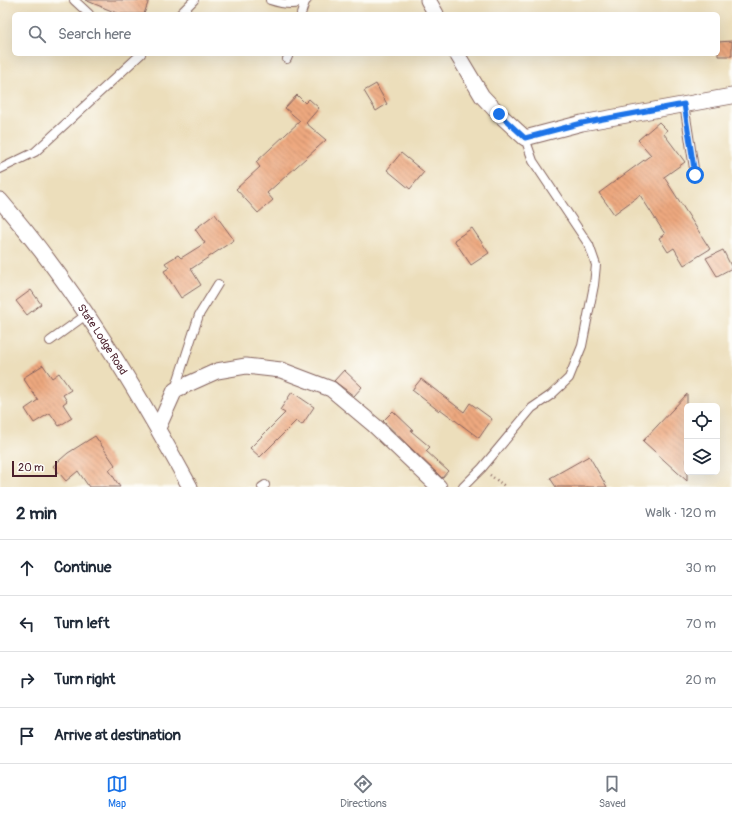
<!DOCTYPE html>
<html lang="en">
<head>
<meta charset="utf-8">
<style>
  :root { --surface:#fff; --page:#f2f2f3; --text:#1f2937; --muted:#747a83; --line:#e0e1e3; --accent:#1a73e8 }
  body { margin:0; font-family:Pangolin,sans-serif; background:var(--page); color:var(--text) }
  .controls { position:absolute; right:12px; bottom:12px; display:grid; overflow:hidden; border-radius:6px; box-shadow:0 4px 16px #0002 }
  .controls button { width:36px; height:36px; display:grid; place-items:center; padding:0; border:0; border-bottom:1px solid var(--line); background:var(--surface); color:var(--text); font:20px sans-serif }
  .scale { position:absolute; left:12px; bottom:10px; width:45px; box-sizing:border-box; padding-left:4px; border:2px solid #4a1f2b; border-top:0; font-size:11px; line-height:14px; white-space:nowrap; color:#4a1f2b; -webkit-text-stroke:3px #fdfcf7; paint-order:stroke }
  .stop { position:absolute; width:12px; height:12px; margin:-9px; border:3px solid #1a73e8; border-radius:50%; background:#fff }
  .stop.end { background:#1a73e8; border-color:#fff; box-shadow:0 1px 4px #0008 }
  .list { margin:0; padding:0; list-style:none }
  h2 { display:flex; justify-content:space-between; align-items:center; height:52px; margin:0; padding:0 16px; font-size:17px }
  h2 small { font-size:13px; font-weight:400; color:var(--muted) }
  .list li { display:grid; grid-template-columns:26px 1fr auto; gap:12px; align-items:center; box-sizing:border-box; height:56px; padding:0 16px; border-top:1px solid var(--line) }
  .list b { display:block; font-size:15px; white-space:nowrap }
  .list em { font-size:13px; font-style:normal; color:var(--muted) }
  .icon { flex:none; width:22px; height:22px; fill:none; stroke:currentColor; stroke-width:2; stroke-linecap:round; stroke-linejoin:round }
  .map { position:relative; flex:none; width:732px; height:487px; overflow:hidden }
  .search { position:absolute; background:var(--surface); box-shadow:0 4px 16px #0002; left:12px; right:12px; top:12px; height:44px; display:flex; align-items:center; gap:10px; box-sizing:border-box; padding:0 14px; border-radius:6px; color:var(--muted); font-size:15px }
  .sheet { height:276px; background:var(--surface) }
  nav { display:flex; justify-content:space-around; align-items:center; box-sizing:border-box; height:56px; border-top:1px solid var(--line); background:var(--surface); font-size:11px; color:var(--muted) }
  nav a { display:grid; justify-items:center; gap:2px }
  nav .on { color:var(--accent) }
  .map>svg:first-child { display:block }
  .building { fill:url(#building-back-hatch) }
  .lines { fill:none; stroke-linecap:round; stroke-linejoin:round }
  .service-casing { stroke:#83625d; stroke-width:10 }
  .minor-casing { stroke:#83625d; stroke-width:17 }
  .path { stroke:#83625d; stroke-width:2.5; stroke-dasharray:1 3; stroke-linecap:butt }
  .service { stroke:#fff; stroke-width:8 }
  .minor { stroke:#fff; stroke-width:15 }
  .route { stroke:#1a73e8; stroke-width:5 }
  .labels { text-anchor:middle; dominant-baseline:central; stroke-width:3.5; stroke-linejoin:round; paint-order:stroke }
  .street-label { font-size:11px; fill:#4a1f2b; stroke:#fdfcf7 }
</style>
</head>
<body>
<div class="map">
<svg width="732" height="487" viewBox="0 0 732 487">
  <defs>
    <pattern id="building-back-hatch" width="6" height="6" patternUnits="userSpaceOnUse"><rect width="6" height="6" fill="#eda87f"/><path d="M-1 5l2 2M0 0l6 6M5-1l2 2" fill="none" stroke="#c28868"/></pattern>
  </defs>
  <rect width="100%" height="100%" fill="#fdfcf7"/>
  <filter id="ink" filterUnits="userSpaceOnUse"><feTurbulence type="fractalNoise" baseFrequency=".025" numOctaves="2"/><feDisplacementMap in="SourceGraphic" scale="8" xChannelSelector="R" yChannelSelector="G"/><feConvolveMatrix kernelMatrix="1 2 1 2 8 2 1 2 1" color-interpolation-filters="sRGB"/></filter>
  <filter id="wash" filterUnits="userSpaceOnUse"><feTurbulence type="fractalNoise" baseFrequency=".012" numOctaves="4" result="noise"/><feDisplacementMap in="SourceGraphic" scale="16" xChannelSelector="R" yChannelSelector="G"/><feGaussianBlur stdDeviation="0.9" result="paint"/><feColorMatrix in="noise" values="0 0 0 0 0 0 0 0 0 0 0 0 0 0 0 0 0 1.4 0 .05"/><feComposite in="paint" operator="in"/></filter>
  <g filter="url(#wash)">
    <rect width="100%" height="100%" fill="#ecdebb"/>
    <g id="blocks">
      <g class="building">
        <polygon points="85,0 149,0 144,14 119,14"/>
        <polygon points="732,41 732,56 718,56 718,42"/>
        <polygon points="376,84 387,104 376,111 364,91"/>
        <polygon points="297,95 305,103 309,99 319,108 306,123 326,140 267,193 273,200 258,213 236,189 260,167 256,162 300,121 285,108"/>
        <polygon points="659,122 667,130 664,134 685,162 664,177 710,249 684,265 674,248 668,252 659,238 665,234 640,195 614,214 599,193 651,155 638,140"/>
        <polygon points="401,153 424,172 410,189 387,170"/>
        <polygon points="215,214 234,240 191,269 201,285 181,298 164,271 169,268 165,263 178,255 181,258 205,243 195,229"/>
        <polygon points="472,228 489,253 471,265 454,240"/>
        <polygon points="723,250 732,268 717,276 706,258"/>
        <polygon points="31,290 41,304 27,315 16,301"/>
        <polygon points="43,365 52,378 59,373 71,390 63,395 67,401 63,404 72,418 59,426 50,413 34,423 25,409 38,400 23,378"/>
        <polygon points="344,370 362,387 354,396 334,381"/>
        <polygon points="421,379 464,412 470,403 492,419 479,438 440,409 439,411 412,390"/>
        <polygon points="292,392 314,407 302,425 296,421 260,457 250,448 285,413 280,410"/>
        <polygon points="687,394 687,481 643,441"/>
        <polygon points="393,411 413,430 411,431 430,447 426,451 448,471 442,478 383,421"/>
        <polygon points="95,436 115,465 109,470 120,487 89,487 78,471 66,481 53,466 68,453"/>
        <polygon points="589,456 607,487 556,487 550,478"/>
      </g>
    </g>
  </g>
  <g filter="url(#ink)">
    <use href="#blocks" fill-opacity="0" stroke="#83625d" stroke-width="1"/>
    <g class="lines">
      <defs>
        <g id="service">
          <polyline points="74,0 89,14"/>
          <path d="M270,0C282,4 296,7 307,0"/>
          <polyline points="180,14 194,0"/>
          <polyline points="301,14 305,2"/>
          <polyline points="287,59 289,54"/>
          <polyline points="684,104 695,175"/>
          <polyline points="0,169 35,152 141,54"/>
          <polyline points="50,341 86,315"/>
          <polyline points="175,389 199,315 218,284"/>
          <polyline points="262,487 265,485"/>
          <polyline points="463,487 482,468 532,408 551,395 569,378 582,346 594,285 596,265 589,245 533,161 525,138"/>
        </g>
        <g id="minor">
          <polyline points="428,0 436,14"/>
          <polyline points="457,54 482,96 499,114 525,138 582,123 732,96"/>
          <path id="s1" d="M0,200C75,287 135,386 190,487"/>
          <polyline points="158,428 175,390 217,371 246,366 281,370 331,389 374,425 439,487"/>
        </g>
      </defs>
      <use href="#service" class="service-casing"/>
      <use href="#minor" class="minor-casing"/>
      <polyline class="path" points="490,475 506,487"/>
      <use href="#service" class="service"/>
      <use href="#minor" class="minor"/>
    </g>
  </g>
  <g class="lines" filter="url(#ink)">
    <polyline class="route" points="499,114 525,138 582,123 684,104 695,175"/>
  </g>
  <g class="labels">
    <g class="street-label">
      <text stroke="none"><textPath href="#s1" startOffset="173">State Lodge Road</textPath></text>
    </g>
  </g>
</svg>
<div class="controls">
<button><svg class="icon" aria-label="locate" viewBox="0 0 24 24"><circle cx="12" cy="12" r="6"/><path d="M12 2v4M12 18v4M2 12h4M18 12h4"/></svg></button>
<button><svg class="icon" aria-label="layers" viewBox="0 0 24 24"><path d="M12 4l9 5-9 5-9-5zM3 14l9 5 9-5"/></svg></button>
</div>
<div class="scale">20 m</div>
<div class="stop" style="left:695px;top:175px"></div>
<div class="stop end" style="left:499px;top:114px"></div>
<div class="search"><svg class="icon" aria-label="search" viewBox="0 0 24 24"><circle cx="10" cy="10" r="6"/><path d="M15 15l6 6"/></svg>Search here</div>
</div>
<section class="sheet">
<h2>2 min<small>Walk · 120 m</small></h2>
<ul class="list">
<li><svg class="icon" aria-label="ahead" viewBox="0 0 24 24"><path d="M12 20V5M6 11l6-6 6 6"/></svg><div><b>Continue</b></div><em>30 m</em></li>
<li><svg class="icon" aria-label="left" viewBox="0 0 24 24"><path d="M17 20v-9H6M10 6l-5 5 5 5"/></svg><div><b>Turn left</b></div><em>70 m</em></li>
<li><svg class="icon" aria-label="right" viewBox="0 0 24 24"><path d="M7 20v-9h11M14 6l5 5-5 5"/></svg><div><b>Turn right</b></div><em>20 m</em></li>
<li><svg class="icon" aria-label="arrive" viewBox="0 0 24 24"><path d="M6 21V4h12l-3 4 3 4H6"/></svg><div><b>Arrive at destination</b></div></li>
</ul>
</section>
<nav>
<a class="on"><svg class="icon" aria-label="map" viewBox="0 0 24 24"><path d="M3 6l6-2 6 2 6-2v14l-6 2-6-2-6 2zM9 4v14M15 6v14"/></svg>Map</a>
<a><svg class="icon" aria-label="directions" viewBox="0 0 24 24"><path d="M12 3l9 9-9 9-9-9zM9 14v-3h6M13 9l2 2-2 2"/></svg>Directions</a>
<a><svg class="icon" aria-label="saved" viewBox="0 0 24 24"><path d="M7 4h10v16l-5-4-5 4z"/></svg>Saved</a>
</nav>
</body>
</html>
